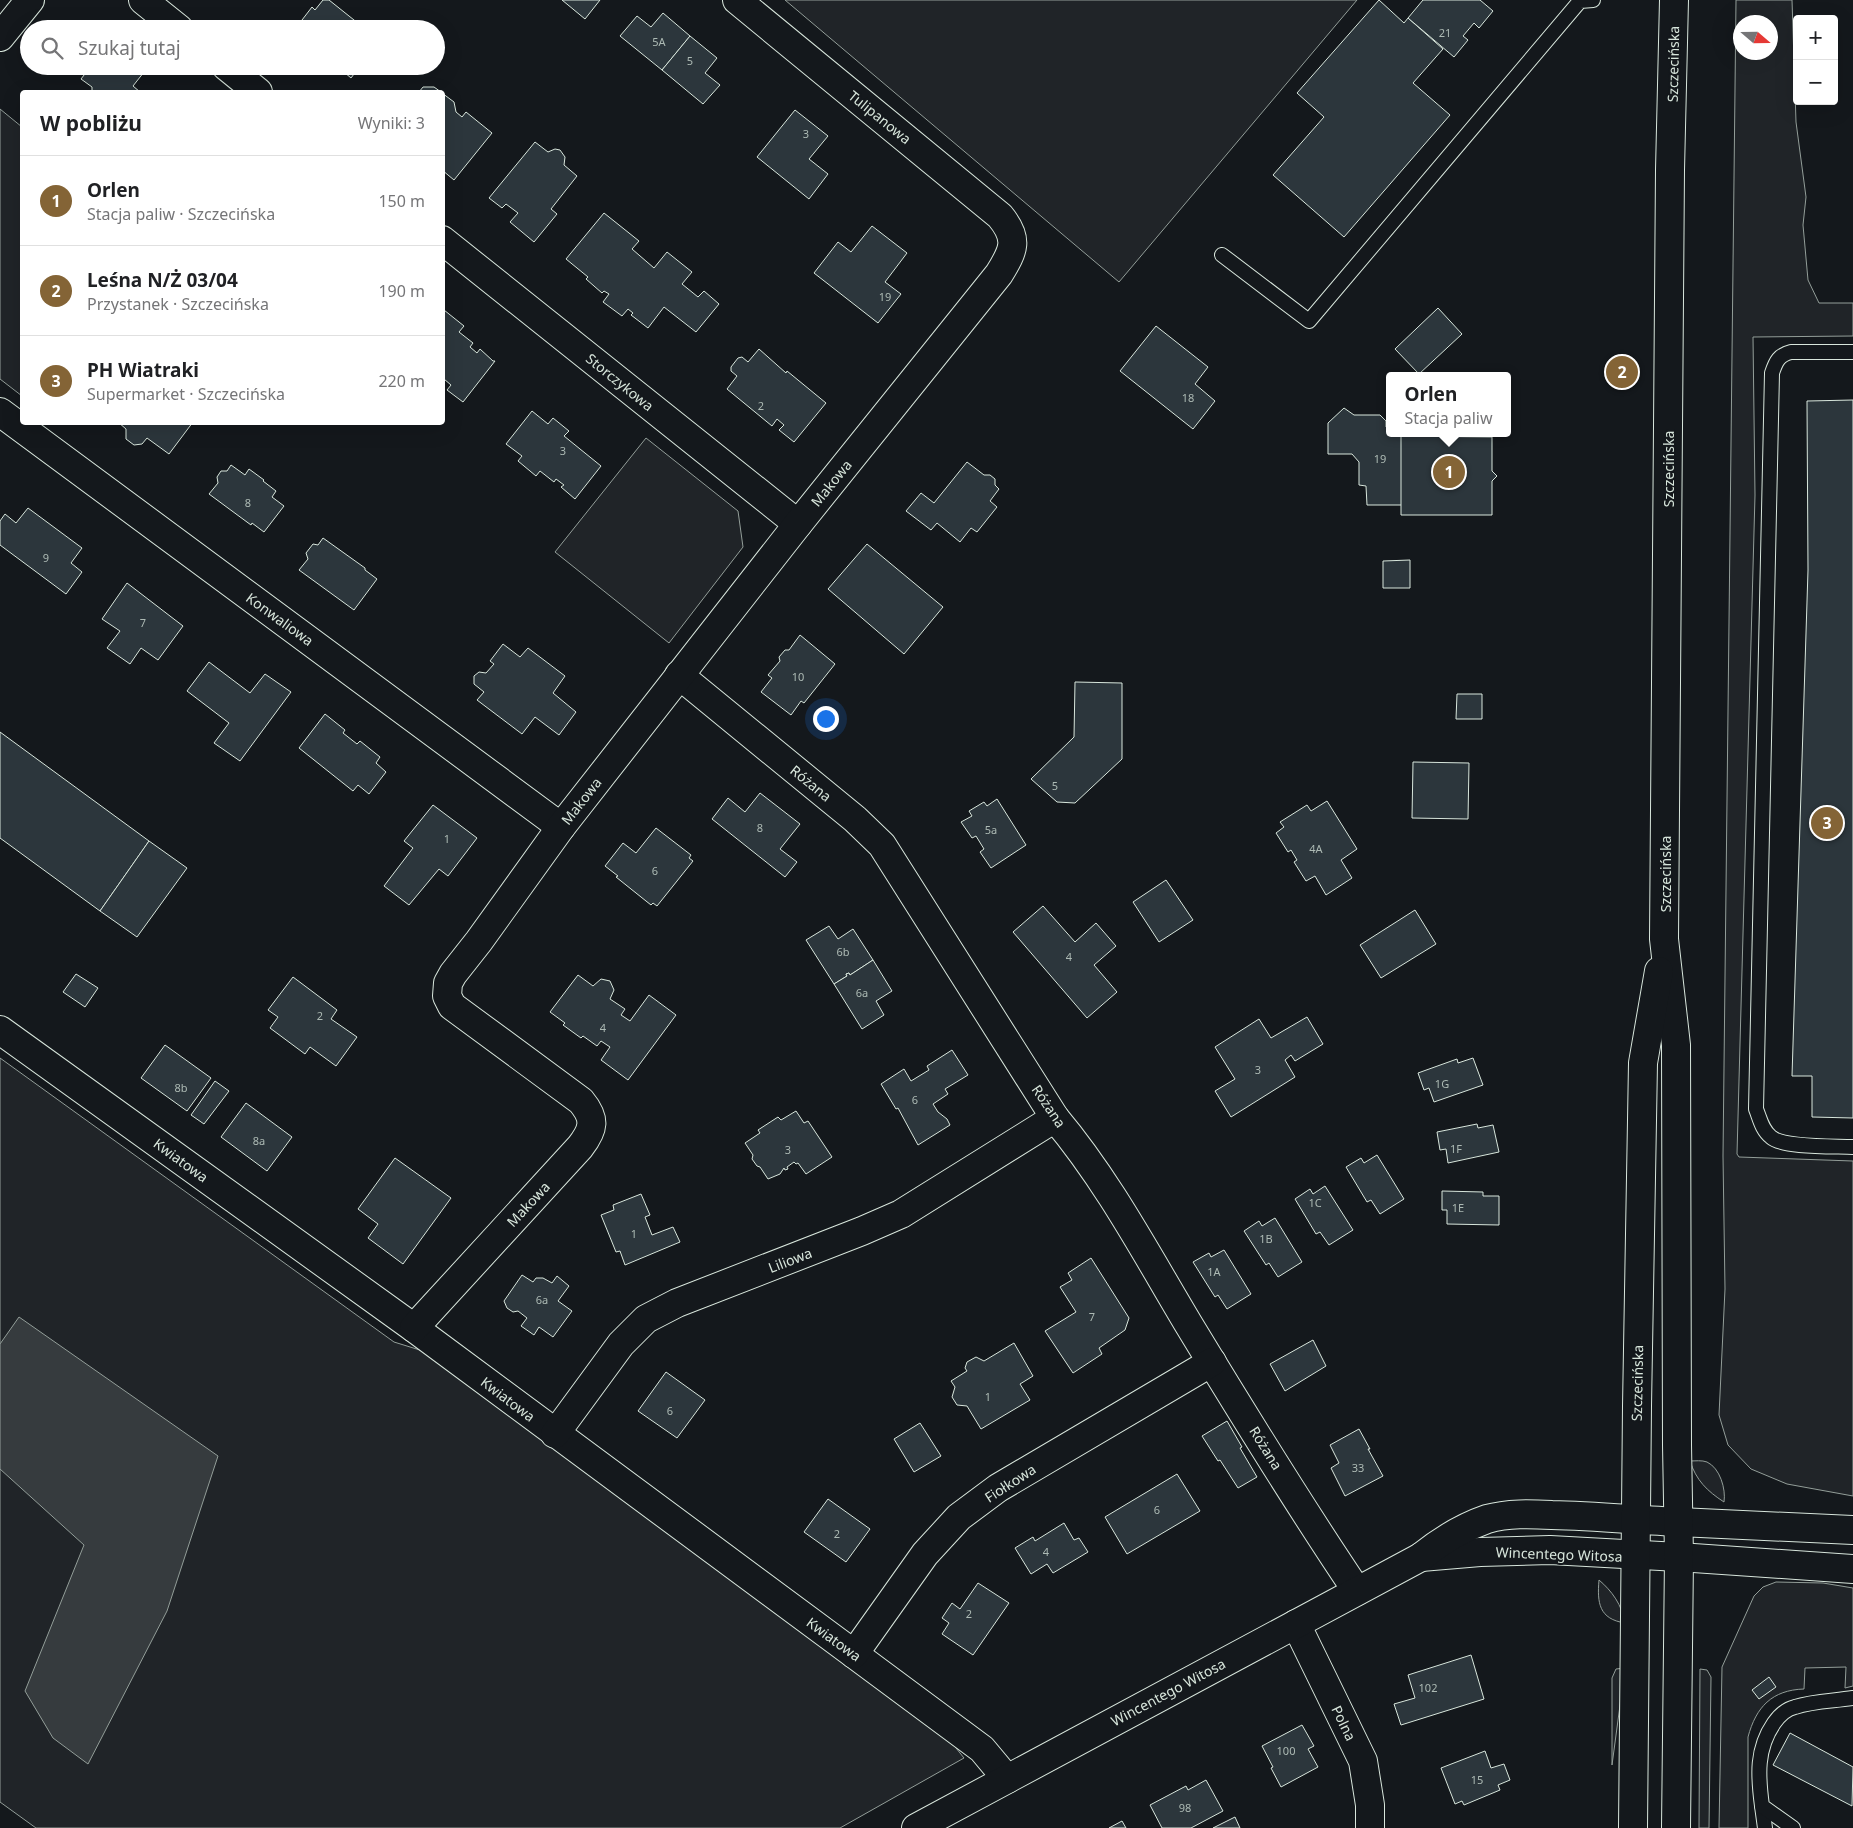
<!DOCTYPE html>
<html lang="pl">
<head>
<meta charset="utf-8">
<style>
  :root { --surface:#fff; --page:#f6f6f6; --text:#202124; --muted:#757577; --line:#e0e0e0; --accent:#846436 }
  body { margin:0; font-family:"Noto Sans",sans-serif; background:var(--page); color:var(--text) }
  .controls { position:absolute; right:15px; top:15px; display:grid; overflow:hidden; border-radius:5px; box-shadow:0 5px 20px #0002 }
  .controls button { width:45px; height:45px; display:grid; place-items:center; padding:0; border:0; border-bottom:1px solid var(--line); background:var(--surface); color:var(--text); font:25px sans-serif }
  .compass { position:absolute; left:1733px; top:15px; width:45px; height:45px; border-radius:50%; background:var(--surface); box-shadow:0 5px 20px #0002; rotate:110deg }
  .you { position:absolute; left:825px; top:718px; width:18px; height:18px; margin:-12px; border:4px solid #fff; border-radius:50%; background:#1a73e8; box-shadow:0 0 0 8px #1a73e833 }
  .badge { display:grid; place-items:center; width:32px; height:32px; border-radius:50%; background:var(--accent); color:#fff; font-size:16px; font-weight:700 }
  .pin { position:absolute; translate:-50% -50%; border:2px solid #fff; box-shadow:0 1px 5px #0006 }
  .popup { position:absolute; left:1386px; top:372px; width:125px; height:65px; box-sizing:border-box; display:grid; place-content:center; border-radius:5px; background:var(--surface); filter:drop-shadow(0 1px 4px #0005); font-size:16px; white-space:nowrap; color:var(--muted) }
  .popup b { font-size:19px; color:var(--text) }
  .popup::after { content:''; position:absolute; left:50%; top:100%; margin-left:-10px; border:10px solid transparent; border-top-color:var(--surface) }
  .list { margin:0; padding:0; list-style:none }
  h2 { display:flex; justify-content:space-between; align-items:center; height:65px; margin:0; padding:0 20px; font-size:21px }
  h2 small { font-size:16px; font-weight:400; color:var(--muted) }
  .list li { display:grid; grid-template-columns:32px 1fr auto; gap:15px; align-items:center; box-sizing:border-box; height:90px; padding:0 20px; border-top:1px solid var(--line) }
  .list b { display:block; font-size:19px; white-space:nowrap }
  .list p { margin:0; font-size:16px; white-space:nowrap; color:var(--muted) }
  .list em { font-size:16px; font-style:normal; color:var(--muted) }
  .icon { flex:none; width:28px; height:28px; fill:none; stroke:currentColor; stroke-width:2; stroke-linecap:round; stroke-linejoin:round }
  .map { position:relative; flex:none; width:1853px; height:1828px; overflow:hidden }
  .search { position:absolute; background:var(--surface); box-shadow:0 5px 20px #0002; left:20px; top:20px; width:425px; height:55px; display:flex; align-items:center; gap:12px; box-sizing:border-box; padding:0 18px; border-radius:28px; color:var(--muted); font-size:19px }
  .panel { position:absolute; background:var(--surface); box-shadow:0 5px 20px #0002; left:20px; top:90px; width:425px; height:335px; border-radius:5px }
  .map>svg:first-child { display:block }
  .green { fill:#202428; stroke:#939e99; fill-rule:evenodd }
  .water { fill:#363b3e; stroke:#939e99 }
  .building { fill:#2c363c; stroke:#d8e6dc }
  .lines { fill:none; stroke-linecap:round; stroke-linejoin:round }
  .service-casing { stroke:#d8e6dc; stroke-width:16 }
  .minor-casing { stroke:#d8e6dc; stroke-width:30 }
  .tertiary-casing { stroke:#d8e6dc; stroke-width:30 }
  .secondary-casing { stroke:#d8e6dc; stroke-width:30 }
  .service { stroke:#14181c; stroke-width:14 }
  .minor { stroke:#14181c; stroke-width:28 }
  .tertiary { stroke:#14181c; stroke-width:28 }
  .secondary { stroke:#14181c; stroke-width:28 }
  .labels { text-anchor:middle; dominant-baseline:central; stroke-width:4; stroke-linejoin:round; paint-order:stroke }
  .number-label { font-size:11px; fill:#adbab4 }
  .street-label { font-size:14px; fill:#d8e6dc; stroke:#14181c }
</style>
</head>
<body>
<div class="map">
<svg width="1853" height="1828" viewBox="0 0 1853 1828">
  <rect width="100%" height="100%" fill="#14181c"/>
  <g class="green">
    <polygon points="785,0 1357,0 1119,282"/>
    <path d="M1736,0H1792L1796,122L1806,197L1803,225L1808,280L1819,303H1853V336L1753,337L1755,495L1737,1154L1739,1157L1853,1161V1496L1787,1484L1751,1469L1728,1445L1719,1415L1725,1289L1723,1156ZM1740,22H1770V52H1740Z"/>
    <polygon points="0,109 22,127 22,396 0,379"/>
    <polygon points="646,438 738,511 743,547 669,643 555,552"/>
    <polygon points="0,1058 394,1342 423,1351 948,1738 964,1758 840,1828 36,1828 0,1802"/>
    <path d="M1690,1461C1695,1461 1702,1460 1707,1462C1720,1468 1726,1489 1724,1502C1707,1491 1696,1480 1690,1461Z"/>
    <path d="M1599,1580C1612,1591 1622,1605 1625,1623C1599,1619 1597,1603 1599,1580Z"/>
    <path d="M1776,1582L1823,1583L1853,1588V1686L1845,1688L1846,1667L1805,1668L1804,1689C1772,1690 1756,1707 1748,1737V1828H1719L1722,1667L1754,1596L1763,1587Z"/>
    <polygon points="1625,1668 1612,1765 1612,1678 1616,1669"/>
    <polygon points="1700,1669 1707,1670 1711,1677 1709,1828 1699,1828"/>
  </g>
  <polygon class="water" points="19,1317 218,1456 167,1611 88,1764 53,1738 25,1691 84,1545 0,1469 0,1344"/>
  <g class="building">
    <polygon points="323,0 329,0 359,24 355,29 300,29 305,22 302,20 312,7 315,10"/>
    <polygon points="562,0 600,0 585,19"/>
    <polygon points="1379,0 1404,23 1408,18 1443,49 1413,83 1450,115 1344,237 1273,175 1324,117 1297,93"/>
    <polygon points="1423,0 1480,0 1493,11 1479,28 1474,23 1463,36 1468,40 1454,57 1408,18"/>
    <polygon points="663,13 690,36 662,70 620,36 637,16 651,27"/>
    <polygon points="690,36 717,58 705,73 720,85 703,104 662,70"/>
    <polygon points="91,66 137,66 144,72 133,86 140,92 92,92 92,87 81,79"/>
    <polygon points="337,66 360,66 351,78"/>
    <polygon points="423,87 434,87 441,92 419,92"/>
    <polygon points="442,93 454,102 456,112 462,117 466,112 492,133 454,180 442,170"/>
    <polygon points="795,110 828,136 809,159 828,174 809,199 757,157"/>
    <polygon points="535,142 548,152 555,149 560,150 565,157 564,165 577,176 551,209 557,214 534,242 510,222 518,213 506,204 502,208 489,198"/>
    <polygon points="604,213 639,241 632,249 654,268 667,252 692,272 682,284 698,297 704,291 719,304 696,332 664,307 648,328 631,315 633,313 628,309 622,316 603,302 609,294 604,291 602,293 586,279 588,277 566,259"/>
    <polygon points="872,226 907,253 885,282 901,294 878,323 814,273 838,242 851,252"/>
    <polygon points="1438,308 1462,334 1419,374 1395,349"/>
    <polygon points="444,310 464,326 459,332 473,343 470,347 477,353 480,349 493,361 495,361 463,402 447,390 451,385 444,379 442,382 442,313"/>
    <polygon points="1156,326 1208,367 1195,384 1215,401 1193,429 1120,371"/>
    <polygon points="759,349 786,373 787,371 826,403 794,442 779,430 784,425 777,419 772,426 727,389 737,376 731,371 731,367 738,358 742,357 748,362"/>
    <polygon points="1853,400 1853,1118 1812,1117 1812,1076 1792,1076 1808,570 1807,401"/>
    <polygon points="1344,408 1354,415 1380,415 1386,421 1386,427 1390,427 1390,433 1398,433 1405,441 1405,461 1409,465 1409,482 1405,486 1405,505 1367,505 1366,486 1359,485 1359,462 1352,454 1328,454 1328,423"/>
    <polygon points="532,411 548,424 553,418 569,431 564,436 601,466 575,499 561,487 564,485 556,479 554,482 540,471 536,476 518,461 522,456 506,444"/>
    <polygon points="118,422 193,422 169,454 147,438 142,444 134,445 126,439 126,429"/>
    <polygon points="1401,436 1492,437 1492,471 1497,476 1492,481 1492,515 1401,515"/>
    <polygon points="967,462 984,475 990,475 995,479 995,485 999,489 990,501 997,507 977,532 971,528 960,542 937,523 931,530 906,511 921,493 934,503"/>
    <polygon points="231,465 245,475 249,469 264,480 263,481 276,491 272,497 284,506 264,532 252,523 251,525 209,494 218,483 217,477 221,471 227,471"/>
    <polygon points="28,508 82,548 71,563 82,572 66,594 0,545 0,521 5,514 16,523"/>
    <polygon points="323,538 365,568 365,570 377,579 354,610 299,570 308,559 306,553 313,544 318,545"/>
    <polygon points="867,544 943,607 904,654 828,589"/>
    <polygon points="1410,560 1410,588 1383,588 1383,561"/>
    <polygon points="127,583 183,626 158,660 141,648 130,664 107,648 120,631 102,619"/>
    <polygon points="800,635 835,664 804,703 801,701 791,715 761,692 772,678 768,675 780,661 779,657 785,650 789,650"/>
    <polygon points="503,644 520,657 528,648 565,676 553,693 576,712 559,735 535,717 522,734 477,700 484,692 474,684 474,676 479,672 486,673 494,664 490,661"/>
    <polygon points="209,662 250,693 265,674 291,692 240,761 214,743 229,723 187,691"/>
    <polygon points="1075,682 1122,683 1122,759 1075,803 1057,802 1031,779 1074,737"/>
    <polygon points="1457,694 1482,694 1482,719 1456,719"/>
    <polygon points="325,714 345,730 343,733 357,744 360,741 380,757 376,763 386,772 369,794 358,785 353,791 299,748"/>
    <polygon points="0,732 149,841 100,911 0,838"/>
    <polygon points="1413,762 1469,763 1468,819 1412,818"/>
    <polygon points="760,793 800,824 780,849 797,862 785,877 712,819 728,798 745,812"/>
    <polygon points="997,799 1026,845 991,868 980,852 984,849 976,836 972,838 961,822 972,816 969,811 984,802 987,806"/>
    <polygon points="1327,801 1357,849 1341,860 1352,878 1326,895 1315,876 1306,881 1294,862 1297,860 1291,850 1288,852 1276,833 1284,827 1280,822 1307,805 1311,811"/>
    <polygon points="433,805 477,838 448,876 439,869 409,905 384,886 413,848 404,841"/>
    <polygon points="656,828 691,855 689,858 693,861 657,906 653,903 651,905 616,877 618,876 605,866 623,843 636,853"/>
    <polygon points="149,841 187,868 137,937 100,911"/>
    <polygon points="1166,880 1193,920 1159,942 1133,902"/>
    <polygon points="1043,906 1075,942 1096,923 1116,946 1094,965 1117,992 1087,1018 1013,932"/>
    <polygon points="1415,910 1436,944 1381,978 1360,945"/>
    <polygon points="829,926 838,939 853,929 873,960 850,975 849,973 846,974 847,976 834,984 806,940"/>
    <polygon points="873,960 892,991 876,1001 884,1015 862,1029 834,984 847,976 846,974 849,973 850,975"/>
    <polygon points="76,974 98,988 85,1007 63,992"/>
    <polygon points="578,975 593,986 601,979 610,981 614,990 610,999 625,1009 621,1015 630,1021 649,995 676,1015 628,1080 601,1060 610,1047 601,1041 597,1046 583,1036 581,1038 563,1025 565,1023 550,1012"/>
    <polygon points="293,977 337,1010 331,1019 357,1037 336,1066 310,1047 305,1054 270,1028 278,1017 268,1010"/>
    <polygon points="1307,1017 1323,1044 1295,1061 1291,1055 1285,1060 1295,1077 1231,1117 1215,1091 1235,1079 1215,1047 1259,1019 1271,1038"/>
    <polygon points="165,1045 211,1078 187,1111 141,1078"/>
    <polygon points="952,1050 968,1075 945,1089 948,1094 933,1104 938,1112 947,1119 950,1125 918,1145 898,1108 896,1109 881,1084 904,1069 911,1081 929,1070 927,1066"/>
    <polygon points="1473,1058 1483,1085 1434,1102 1429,1088 1424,1090 1418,1073 1457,1059 1458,1063"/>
    <polygon points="215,1081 229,1091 204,1124 191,1115"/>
    <polygon points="246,1103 292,1137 267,1171 221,1137"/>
    <polygon points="796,1111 804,1123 808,1121 832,1157 806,1174 798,1163 796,1164 794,1162 787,1167 788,1169 785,1170 784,1168 780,1174 768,1179 760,1167 757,1166 752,1159 753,1155 745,1143 760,1133 758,1130 778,1117 781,1120"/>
    <polygon points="1477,1124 1478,1128 1493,1125 1499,1152 1448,1163 1446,1149 1440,1150 1437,1132"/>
    <polygon points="1377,1155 1404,1199 1380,1214 1371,1200 1367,1202 1346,1167 1361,1158 1364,1163"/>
    <polygon points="395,1158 451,1198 403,1264 368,1238 378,1224 358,1209"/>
    <polygon points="1325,1186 1353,1230 1329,1245 1320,1232 1316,1234 1295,1199 1310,1189 1313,1194"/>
    <polygon points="1442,1191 1483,1192 1483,1196 1499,1196 1499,1225 1447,1224 1447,1210 1442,1210"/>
    <polygon points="641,1194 650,1215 645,1217 652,1235 673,1227 680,1242 625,1265 620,1251 616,1252 601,1215 614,1210 613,1205"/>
    <polygon points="1275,1218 1302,1262 1278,1277 1269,1263 1266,1265 1244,1231 1259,1221 1262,1226"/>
    <polygon points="1224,1250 1251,1294 1227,1309 1218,1295 1215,1297 1193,1262 1209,1253 1211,1257"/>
    <polygon points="1091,1258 1129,1318 1125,1330 1099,1348 1102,1354 1073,1373 1045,1331 1076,1312 1060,1287 1072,1280 1068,1273"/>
    <polygon points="522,1275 533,1282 536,1278 543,1278 552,1283 557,1276 569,1286 558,1301 572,1311 553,1337 539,1327 534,1335 521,1326 527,1318 518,1311 513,1312 507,1308 504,1301"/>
    <polygon points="1313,1340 1326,1366 1285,1391 1270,1364"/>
    <polygon points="1014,1343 1033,1376 1020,1384 1030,1400 981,1429 967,1406 957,1405 952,1397 955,1387 951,1381 967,1371 965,1368 967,1362 976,1357 984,1361"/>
    <polygon points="666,1372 705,1400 677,1438 638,1411"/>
    <polygon points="1227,1421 1242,1447 1240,1448 1257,1477 1238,1488 1220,1460 1218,1461 1202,1436"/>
    <polygon points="920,1423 941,1456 914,1472 894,1439"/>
    <polygon points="1359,1429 1370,1449 1368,1449 1383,1476 1345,1496 1331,1468 1339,1463 1330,1445"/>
    <polygon points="1177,1474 1200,1511 1127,1554 1105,1517"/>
    <polygon points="828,1499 870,1529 846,1562 804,1532"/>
    <polygon points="1064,1523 1074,1540 1079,1538 1088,1552 1053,1573 1047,1564 1031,1574 1015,1548 1033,1537 1035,1541"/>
    <polygon points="978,1583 1009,1603 973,1655 942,1634 949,1623 942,1618 952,1603 960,1609"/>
    <polygon points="1471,1655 1484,1699 1401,1725 1394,1704 1415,1698 1408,1675"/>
    <polygon points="1769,1677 1776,1687 1759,1699 1752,1690"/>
    <polygon points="1302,1725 1314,1746 1308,1749 1318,1767 1281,1787 1271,1768 1273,1767 1262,1746"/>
    <polygon points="1790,1733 1853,1767 1852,1806 1773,1765"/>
    <polygon points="1485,1751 1491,1768 1504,1764 1510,1780 1498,1785 1500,1790 1464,1805 1462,1801 1455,1804 1441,1768"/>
    <polygon points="1206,1780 1223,1811 1191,1828 1162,1828 1150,1805 1186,1786 1188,1790"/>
    <polygon points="1235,1817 1240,1828 1213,1828"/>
    <polygon points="1122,1821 1126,1828 1109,1828"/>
  </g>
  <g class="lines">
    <defs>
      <g id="service">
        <polyline points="1222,255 1309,321 1580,1 1593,0"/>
        <path d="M1853,352H1791C1779,355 1776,361 1772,373L1756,1109C1760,1119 1762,1130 1771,1137C1783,1148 1835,1146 1853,1147"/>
        <polyline points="1762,1806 1765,1828"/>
        <path d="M1793,1828L1762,1806C1758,1776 1756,1749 1774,1723C1779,1716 1786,1709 1795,1707C1813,1701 1834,1701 1853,1698"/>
      </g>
      <g id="minor">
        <polyline points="143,0 179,29"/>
        <polyline points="0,37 30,0"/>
        <polyline points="226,66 258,92"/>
        <polyline points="442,240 798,524"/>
        <polyline points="0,412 561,827"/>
        <path d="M679,675L855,819L882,845L1055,1118C1108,1181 1147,1255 1189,1325C1243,1414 1299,1505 1357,1591"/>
        <polyline points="0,1030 414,1328 854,1654 982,1749 1007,1779"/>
        <path d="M414,1328L580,1147C594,1129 596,1119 581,1101L452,1006L447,996L448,983L453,974L479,941L561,827L798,524L999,274C1014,250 1019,239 1000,216L737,0"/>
        <polyline points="555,1434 621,1344 646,1319 677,1303 862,1231 901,1214 1055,1118"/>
        <polyline points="1679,1522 1853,1530"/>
        <polyline points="1679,1557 1853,1569"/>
        <polyline points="1296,1624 1363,1761 1370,1805 1370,1828"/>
        <polyline points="854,1654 925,1554 959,1517 998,1488 1212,1362"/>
      </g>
      <g id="tertiary">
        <polyline points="1421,1557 1480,1552 1550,1550 1679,1557"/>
        <path d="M916,1828L1421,1557C1442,1540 1461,1528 1487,1519C1508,1513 1531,1514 1552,1515C1595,1516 1637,1520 1679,1522"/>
      </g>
      <g id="secondary">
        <polyline points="1674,0 1670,170 1664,939 1676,1045 1677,1445 1679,1557 1676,1828"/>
        <polyline points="1633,1828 1637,1406 1643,1063 1659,971"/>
      </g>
    </defs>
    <use href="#service" class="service-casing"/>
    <use href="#minor" class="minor-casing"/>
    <use href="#tertiary" class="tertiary-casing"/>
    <use href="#secondary" class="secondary-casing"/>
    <use href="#service" class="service"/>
    <use href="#minor" class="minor"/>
    <use href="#tertiary" class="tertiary"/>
    <use href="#secondary" class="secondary"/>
  </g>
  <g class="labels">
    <g class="number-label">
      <text x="1445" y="32">21</text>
      <text x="659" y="41">5A</text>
      <text x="690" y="60">5</text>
      <text x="806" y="133">3</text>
      <text x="885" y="296">19</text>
      <text x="1188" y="397">18</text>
      <text x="761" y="405">2</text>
      <text x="563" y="450">3</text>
      <text x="1380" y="458">19</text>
      <text x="248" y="502">8</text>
      <text x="46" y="557">9</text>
      <text x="143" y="622">7</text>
      <text x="798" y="676">10</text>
      <text x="1055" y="785">5</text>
      <text x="760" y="827">8</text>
      <text x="991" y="829">5a</text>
      <text x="447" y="838">1</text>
      <text x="1316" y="848">4A</text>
      <text x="655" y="870">6</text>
      <text x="843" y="951">6b</text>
      <text x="1069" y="956">4</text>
      <text x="862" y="992">6a</text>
      <text x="320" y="1015">2</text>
      <text x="603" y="1027">4</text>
      <text x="1258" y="1069">3</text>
      <text x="1442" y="1083">1G</text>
      <text x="181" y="1087">8b</text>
      <text x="915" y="1099">6</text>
      <text x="259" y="1140">8a</text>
      <text x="1456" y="1148">1F</text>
      <text x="788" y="1149">3</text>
      <text x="1315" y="1202">1C</text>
      <text x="1458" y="1207">1E</text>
      <text x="634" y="1233">1</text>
      <text x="1266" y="1238">1B</text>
      <text x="1214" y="1271">1A</text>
      <text x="542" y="1299">6a</text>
      <text x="1092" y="1316">7</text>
      <text x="988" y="1396">1</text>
      <text x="670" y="1410">6</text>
      <text x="1358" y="1467">33</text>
      <text x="1157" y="1509">6</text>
      <text x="837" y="1533">2</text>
      <text x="1046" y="1551">4</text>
      <text x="969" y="1613">2</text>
      <text x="1428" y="1687">102</text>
      <text x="1286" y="1750">100</text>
      <text x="1477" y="1779">15</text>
      <text x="1185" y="1807">98</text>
    </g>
    <g class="street-label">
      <text transform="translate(1673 64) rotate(-89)">Szczecińska</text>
      <text transform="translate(880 117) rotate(39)">Tulipanowa</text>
      <text transform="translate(620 382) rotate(39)">Storczykowa</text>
      <text transform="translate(1668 469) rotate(-90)">Szczecińska</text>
      <text transform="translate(831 483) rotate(-51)">Makowa</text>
      <text transform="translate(280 619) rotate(36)">Konwaliowa</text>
      <text transform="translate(811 783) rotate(39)">Różana</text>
      <text transform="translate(581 801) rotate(-52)">Makowa</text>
      <text transform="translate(1665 874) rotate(-90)">Szczecińska</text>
      <text transform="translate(1049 1106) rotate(56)">Różana</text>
      <text transform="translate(181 1160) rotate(36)">Kwiatowa</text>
      <text transform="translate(528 1204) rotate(-47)">Makowa</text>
      <text transform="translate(790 1260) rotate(-21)">Liliowa</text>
      <text transform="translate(1637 1383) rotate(-89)">Szczecińska</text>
      <text transform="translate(508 1399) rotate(37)">Kwiatowa</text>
      <text transform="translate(1266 1448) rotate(58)">Różana</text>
      <text transform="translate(1010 1483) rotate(-33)">Fiołkowa</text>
      <text transform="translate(1559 1554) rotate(2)">Wincentego Witosa</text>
      <text transform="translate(834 1639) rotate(36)">Kwiatowa</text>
      <text transform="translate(1168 1692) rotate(-28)">Wincentego Witosa</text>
      <text transform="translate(1344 1723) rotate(64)">Polna</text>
    </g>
  </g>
</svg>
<div class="controls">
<button>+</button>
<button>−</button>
</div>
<svg class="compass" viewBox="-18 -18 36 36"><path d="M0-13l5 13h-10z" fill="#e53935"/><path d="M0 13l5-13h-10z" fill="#757577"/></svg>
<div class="you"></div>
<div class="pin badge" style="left:1449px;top:472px">1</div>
<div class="popup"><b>Orlen</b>Stacja paliw</div>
<div class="pin badge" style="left:1622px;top:372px">2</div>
<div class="pin badge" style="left:1827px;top:823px">3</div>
<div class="search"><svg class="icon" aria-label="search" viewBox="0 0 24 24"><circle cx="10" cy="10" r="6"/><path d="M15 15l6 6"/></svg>Szukaj tutaj</div>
<section class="panel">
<h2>W pobliżu<small>Wyniki: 3</small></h2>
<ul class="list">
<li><span class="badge">1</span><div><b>Orlen</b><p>Stacja paliw · Szczecińska</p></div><em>150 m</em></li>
<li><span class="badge">2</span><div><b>Leśna N/Ż 03/04</b><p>Przystanek · Szczecińska</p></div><em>190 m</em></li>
<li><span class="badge">3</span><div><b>PH Wiatraki</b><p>Supermarket · Szczecińska</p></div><em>220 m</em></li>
</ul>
</section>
</div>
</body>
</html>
